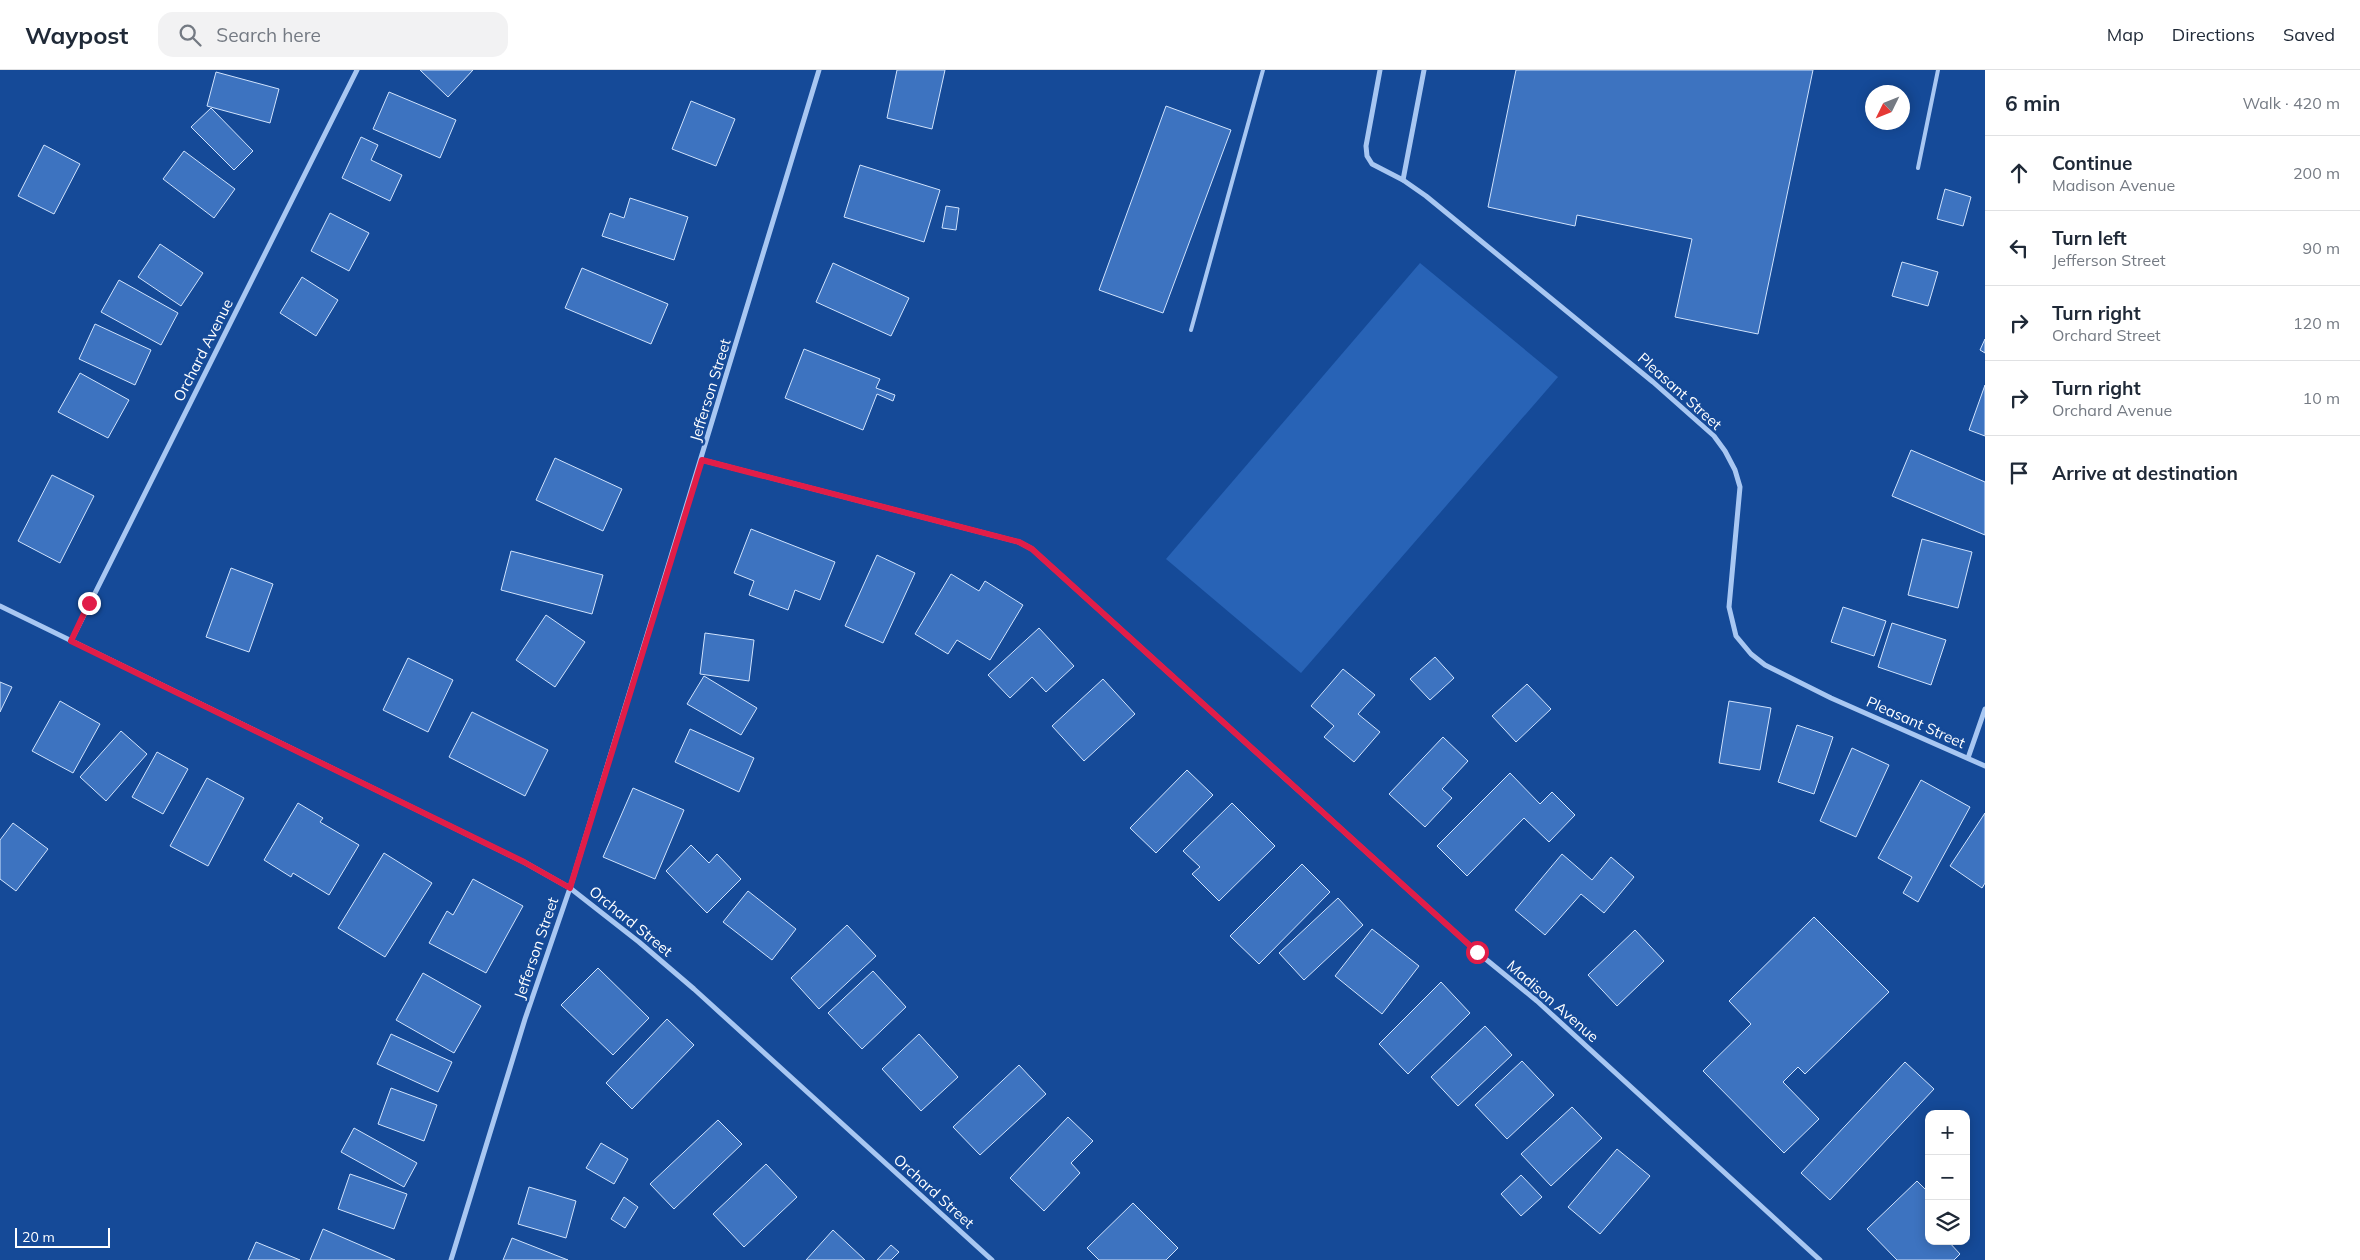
<!DOCTYPE html>
<html lang="en">
<head>
<meta charset="utf-8">
<style>
  :root { --surface:#fff; --page:#f2f2f3; --text:#1f2937; --muted:#747a83; --line:#e0e1e3 }
  body { margin:0; font-family:Mulish,sans-serif; background:var(--page); color:var(--text) }
  .controls { position:absolute; right:15px; bottom:15px; display:grid; overflow:hidden; border-radius:10px; box-shadow:0 2px 12px #0003 }
  .controls button { width:45px; height:45px; display:grid; place-items:center; padding:0; border:0; border-bottom:1px solid var(--line); background:var(--surface); color:var(--text); font:25px sans-serif }
  .compass { position:absolute; left:1865px; top:15px; width:45px; height:45px; border-radius:50%; background:var(--surface); box-shadow:0 2px 12px #0003; rotate:227deg }
  .scale { position:absolute; left:15px; bottom:12px; width:95px; box-sizing:border-box; padding-left:5px; border:2px solid #fff; border-top:0; font-size:14px; line-height:18px; white-space:nowrap; color:#fff; -webkit-text-stroke:4px #154a98; paint-order:stroke }
  .stop { position:absolute; width:15px; height:15px; margin:-11px; border:4px solid #e11d48; border-radius:50%; background:#fff }
  .stop.end { background:#e11d48; border-color:#fff; box-shadow:0 1px 5px #0008 }
  .list { margin:0; padding:0; list-style:none }
  h2 { display:flex; justify-content:space-between; align-items:center; height:65px; margin:0; padding:0 20px; font-size:21px }
  h2 small { font-size:16px; font-weight:400; color:var(--muted) }
  .list li { display:grid; grid-template-columns:32px 1fr auto; gap:15px; align-items:center; box-sizing:border-box; height:75px; padding:0 20px; border-top:1px solid var(--line) }
  .list b { display:block; font-size:19px; white-space:nowrap }
  .list p { margin:0; font-size:16px; white-space:nowrap; color:var(--muted) }
  .list em { font-size:16px; font-style:normal; color:var(--muted) }
  .icon { flex:none; width:28px; height:28px; fill:none; stroke:currentColor; stroke-width:2; stroke-linecap:round; stroke-linejoin:round }
  .map { position:relative; flex:none; width:1985px; height:1190px; overflow:hidden }
  header { display:flex; align-items:center; gap:30px; box-sizing:border-box; height:70px; padding:0 25px; background:var(--surface); border-bottom:1px solid var(--line) }
  header strong { font-size:24px }
  nav { display:flex; gap:28px; margin-inline-start:auto; font-size:18px }
  .search { width:350px; height:45px; background:var(--page); display:flex; align-items:center; gap:12px; box-sizing:border-box; padding:0 18px; border-radius:15px; color:var(--muted); font-size:19px }
  main { display:flex }
  aside { flex:1; background:var(--surface) }
  .map>svg:first-child { display:block }
  .green { fill:#2863b6 }
  .building { fill:#3d73c0; stroke:#d0e3fd }
  .lines { fill:none; stroke-linecap:round; stroke-linejoin:round }
  .lane { stroke:#a8c7f2; stroke-width:4 }
  .street { stroke:#a8c7f2; stroke-width:5 }
  .route { stroke:#e11d48; stroke-width:6 }
  .labels { text-anchor:middle; dominant-baseline:central; stroke-width:5; stroke-linejoin:round; paint-order:stroke }
  .street-label { font-size:15px; fill:#fff; stroke:#154a98 }
</style>
</head>
<body>
<header>
<strong>Waypost</strong>
<div class="search"><svg class="icon" aria-label="search" viewBox="0 0 24 24"><circle cx="10" cy="10" r="6"/><path d="M15 15l6 6"/></svg>Search here</div>
<nav><a>Map</a><a>Directions</a><a>Saved</a></nav>
</header>
<main>
<div class="map">
<svg width="1985" height="1190" viewBox="0 0 1985 1190">
  <rect width="100%" height="100%" fill="#154a98"/>
  <polygon class="green" points="1420,193 1558,307 1301,603 1166,489"/>
  <g class="building">
    <polygon points="420,0 473,0 448,27"/>
    <polygon points="897,0 945,0 932,59 887,48"/>
    <polygon points="1516,0 1813,0 1758,264 1675,247 1692,169 1577,145 1575,156 1488,137"/>
    <polygon points="216,2 279,19 270,53 207,36"/>
    <polygon points="389,22 456,50 440,88 373,59"/>
    <polygon points="691,31 735,49 716,96 672,79"/>
    <polygon points="1166,36 1231,60 1163,243 1099,220"/>
    <polygon points="211,38 253,81 234,100 191,57"/>
    <polygon points="361,67 378,75 371,90 402,105 390,131 342,108"/>
    <polygon points="44,75 80,94 54,144 18,126"/>
    <polygon points="184,81 235,119 214,148 163,109"/>
    <polygon points="860,95 940,120 924,172 844,147"/>
    <polygon points="1945,119 1971,127 1963,156 1937,149"/>
    <polygon points="630,128 688,147 674,190 602,166 610,143 624,148"/>
    <polygon points="946,136 959,138 956,160 942,158"/>
    <polygon points="330,143 369,163 349,201 311,181"/>
    <polygon points="160,174 203,203 181,236 138,207"/>
    <polygon points="1902,192 1938,202 1928,236 1892,226"/>
    <polygon points="833,193 909,228 891,266 816,232"/>
    <polygon points="582,198 668,234 651,274 565,238"/>
    <polygon points="302,207 338,230 316,266 280,243"/>
    <polygon points="119,210 178,243 161,275 101,242"/>
    <polygon points="95,254 151,280 135,315 79,289"/>
    <polygon points="1985,269 1985,283 1980,280"/>
    <polygon points="804,279 880,309 876,318 895,325 893,331 877,324 863,360 785,328"/>
    <polygon points="80,303 129,330 108,368 58,342"/>
    <polygon points="1985,315 1985,366 1969,360"/>
    <polygon points="1911,380 1985,412 1985,465 1892,426"/>
    <polygon points="555,388 622,419 603,461 536,430"/>
    <polygon points="52,405 94,426 60,493 18,471"/>
    <polygon points="751,459 835,492 820,530 795,520 788,540 749,525 754,511 734,503"/>
    <polygon points="1922,469 1972,482 1958,538 1908,525"/>
    <polygon points="511,481 603,505 592,544 501,520"/>
    <polygon points="877,485 915,503 883,573 845,556"/>
    <polygon points="231,498 273,514 249,582 206,567"/>
    <polygon points="951,504 979,521 985,511 1023,535 990,590 957,570 948,584 915,564"/>
    <polygon points="1843,537 1886,551 1874,586 1831,572"/>
    <polygon points="546,545 585,572 555,617 516,590"/>
    <polygon points="1892,553 1946,570 1931,615 1878,597"/>
    <polygon points="1039,558 1074,596 1046,622 1032,607 1010,628 988,605"/>
    <polygon points="705,563 754,570 749,611 700,604"/>
    <polygon points="1435,587 1454,608 1430,630 1410,609"/>
    <polygon points="408,588 453,610 428,662 383,640"/>
    <polygon points="1343,599 1375,625 1358,644 1380,662 1354,692 1324,667 1334,656 1311,636"/>
    <polygon points="704,606 757,638 741,665 687,634"/>
    <polygon points="1103,609 1135,644 1084,691 1052,656"/>
    <polygon points="0,612 12,617 0,642"/>
    <polygon points="1527,614 1551,639 1516,672 1492,646"/>
    <polygon points="60,631 100,654 73,703 32,681"/>
    <polygon points="1729,631 1771,638 1760,700 1719,693"/>
    <polygon points="472,642 548,680 525,726 449,687"/>
    <polygon points="1797,655 1833,667 1814,724 1778,712"/>
    <polygon points="690,659 754,688 739,722 675,692"/>
    <polygon points="121,661 147,684 106,731 80,707"/>
    <polygon points="1443,667 1468,691 1442,719 1452,728 1425,757 1389,724"/>
    <polygon points="1852,678 1889,695 1856,767 1820,751"/>
    <polygon points="157,682 188,699 163,744 132,727"/>
    <polygon points="1187,700 1213,725 1156,783 1130,758"/>
    <polygon points="1510,703 1540,734 1552,722 1575,745 1549,772 1524,748 1467,806 1437,776"/>
    <polygon points="207,708 244,728 208,796 170,776"/>
    <polygon points="1921,710 1970,737 1918,832 1903,823 1912,807 1878,788"/>
    <polygon points="633,718 684,740 655,809 603,787"/>
    <polygon points="298,733 323,748 320,752 359,775 329,825 293,803 291,807 264,790"/>
    <polygon points="1232,733 1275,776 1219,831 1192,804 1200,797 1183,781"/>
    <polygon points="1985,743 1985,813 1982,818 1950,796"/>
    <polygon points="13,753 48,779 16,821 0,809 0,770"/>
    <polygon points="691,775 709,793 717,784 741,809 707,843 666,801"/>
    <polygon points="384,783 432,813 385,887 338,858"/>
    <polygon points="1562,784 1592,810 1611,787 1634,807 1604,843 1581,824 1545,865 1515,840"/>
    <polygon points="1302,794 1330,822 1259,894 1230,866"/>
    <polygon points="473,809 523,836 486,903 429,873 447,841 453,845"/>
    <polygon points="748,821 796,859 772,890 723,852"/>
    <polygon points="1338,828 1363,855 1304,910 1279,883"/>
    <polygon points="1814,847 1889,922 1805,1004 1798,997 1783,1012 1819,1049 1784,1083 1703,1001 1751,954 1729,931"/>
    <polygon points="847,855 876,886 819,939 791,908"/>
    <polygon points="1372,859 1419,896 1382,944 1335,906"/>
    <polygon points="1635,860 1664,891 1617,936 1588,905"/>
    <polygon points="598,898 649,948 613,985 561,935"/>
    <polygon points="873,901 906,937 862,979 828,943"/>
    <polygon points="423,903 481,936 454,983 396,950"/>
    <polygon points="1441,912 1470,943 1408,1004 1379,974"/>
    <polygon points="667,949 694,975 632,1039 606,1013"/>
    <polygon points="1485,956 1512,985 1458,1036 1431,1007"/>
    <polygon points="391,964 452,992 438,1022 377,994"/>
    <polygon points="919,964 958,1007 921,1041 882,999"/>
    <polygon points="1522,991 1554,1025 1507,1069 1475,1035"/>
    <polygon points="1905,992 1934,1019 1830,1130 1801,1103"/>
    <polygon points="1019,995 1046,1024 980,1085 953,1057"/>
    <polygon points="391,1018 437,1035 424,1071 378,1054"/>
    <polygon points="1572,1037 1602,1068 1551,1116 1521,1084"/>
    <polygon points="1068,1047 1093,1071 1071,1093 1080,1103 1044,1141 1010,1108"/>
    <polygon points="718,1050 742,1074 674,1139 650,1114"/>
    <polygon points="354,1058 417,1093 404,1117 341,1082"/>
    <polygon points="601,1073 628,1089 614,1114 586,1098"/>
    <polygon points="1617,1079 1650,1106 1600,1164 1568,1137"/>
    <polygon points="766,1094 797,1127 744,1177 713,1144"/>
    <polygon points="350,1104 407,1124 394,1159 338,1139"/>
    <polygon points="1521,1105 1542,1127 1521,1146 1501,1124"/>
    <polygon points="1917,1111 1929,1123 1929,1171 1948,1171 1960,1184 1954,1190 1897,1190 1867,1159"/>
    <polygon points="529,1117 576,1131 566,1168 518,1154"/>
    <polygon points="624,1127 638,1137 625,1158 611,1149"/>
    <polygon points="1133,1133 1178,1178 1166,1190 1099,1190 1087,1178"/>
    <polygon points="323,1159 395,1190 310,1190"/>
    <polygon points="833,1160 865,1190 806,1190"/>
    <polygon points="512,1168 568,1190 503,1190"/>
    <polygon points="256,1172 300,1190 248,1190"/>
    <polygon points="891,1175 899,1182 891,1190 877,1190"/>
  </g>
  <g class="lines">
    <g class="lane">
      <polyline points="1918,98 1938,0"/>
      <polyline points="1191,260 1263,0"/>
    </g>
    <g class="street">
      <polyline points="1380,0 1366,76 1367,86 1372,94 1403,110 1426,126 1653,312 1714,366 1725,381 1735,400 1740,417 1729,537 1736,566 1751,584 1765,595 1831,628 1985,696"/>
      <polyline points="1403,110 1424,0"/>
      <polyline points="702,390 1019,472 1032,479 1477,882 1537,931 1820,1190"/>
      <polyline points="0,536 524,792 570,818 639,872 694,919 992,1190"/>
      <polyline points="71,571 357,0"/>
      <polyline points="1968,688 1985,639"/>
      <polyline points="451,1190 525,949 570,818 819,0"/>
    </g>
  </g>
  <g class="lines">
    <polyline class="route" points="89,533 71,571 524,792 570,818 702,390 1019,472 1032,479 1477,882"/>
  </g>
  <g class="labels">
    <g class="street-label">
      <text transform="translate(203 280) rotate(-63)">Orchard Avenue</text>
      <text transform="translate(710 320) rotate(-73)">Jefferson Street</text>
      <text transform="translate(1680 321) rotate(42)">Pleasant Street</text>
      <text transform="translate(1916 652) rotate(24)">Pleasant Street</text>
      <text transform="translate(631 851) rotate(39)">Orchard Street</text>
      <text transform="translate(536 878) rotate(-71)">Jefferson Street</text>
      <text transform="translate(1553 931) rotate(41)">Madison Avenue</text>
      <text transform="translate(934 1121) rotate(42)">Orchard Street</text>
    </g>
  </g>
</svg>
<div class="controls">
<button>+</button>
<button>−</button>
<button><svg class="icon" aria-label="layers" viewBox="0 0 24 24"><path d="M12 4l9 5-9 5-9-5zM3 14l9 5 9-5"/></svg></button>
</div>
<svg class="compass" viewBox="-18 -18 36 36"><path d="M0-13l5 13h-10z" fill="#e53935"/><path d="M0 13l5-13h-10z" fill="#747a83"/></svg>
<div class="scale">20 m</div>
<div class="stop" style="left:1477px;top:882px"></div>
<div class="stop end" style="left:89px;top:533px"></div>
</div>
<aside>
<h2>6 min<small>Walk · 420 m</small></h2>
<ul class="list">
<li><svg class="icon" aria-label="ahead" viewBox="0 0 24 24"><path d="M12 20V5M6 11l6-6 6 6"/></svg><div><b>Continue</b><p>Madison Avenue</p></div><em>200 m</em></li>
<li><svg class="icon" aria-label="left" viewBox="0 0 24 24"><path d="M17 20v-9H6M10 6l-5 5 5 5"/></svg><div><b>Turn left</b><p>Jefferson Street</p></div><em>90 m</em></li>
<li><svg class="icon" aria-label="right" viewBox="0 0 24 24"><path d="M7 20v-9h11M14 6l5 5-5 5"/></svg><div><b>Turn right</b><p>Orchard Street</p></div><em>120 m</em></li>
<li><svg class="icon" aria-label="right" viewBox="0 0 24 24"><path d="M7 20v-9h11M14 6l5 5-5 5"/></svg><div><b>Turn right</b><p>Orchard Avenue</p></div><em>10 m</em></li>
<li><svg class="icon" aria-label="arrive" viewBox="0 0 24 24"><path d="M6 21V4h12l-3 4 3 4H6"/></svg><div><b>Arrive at destination</b></div></li>
</ul>
</aside>
</main>
</body>
</html>
